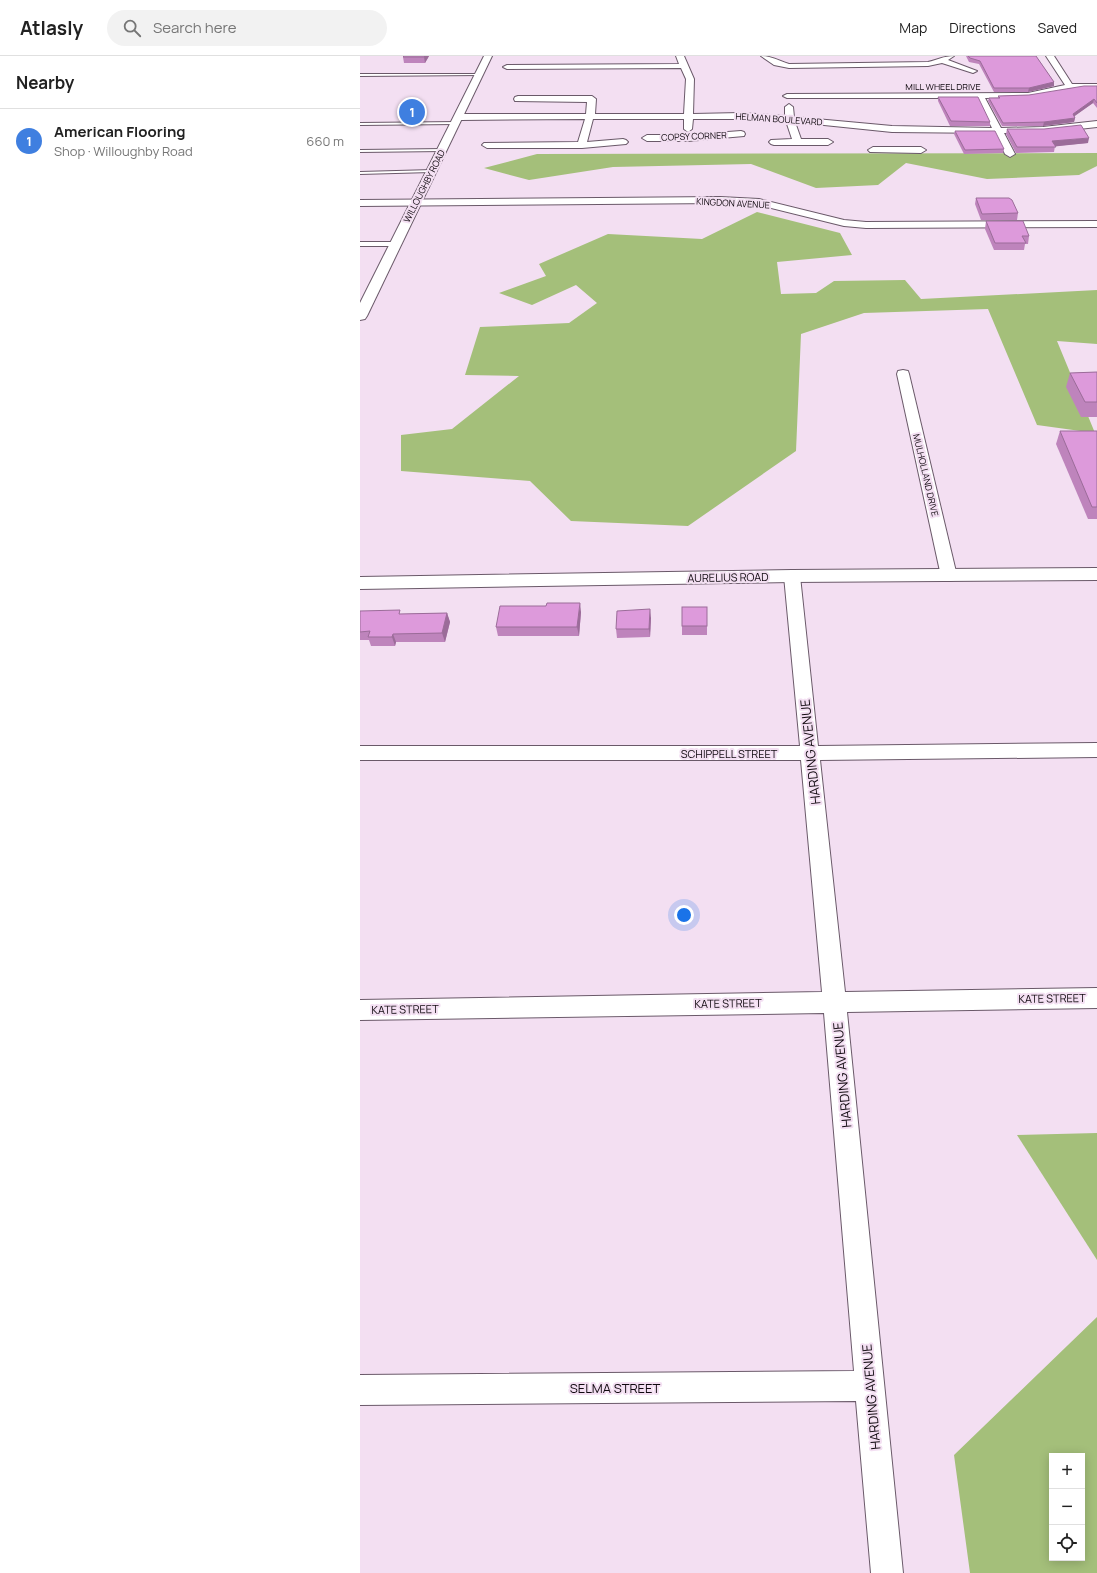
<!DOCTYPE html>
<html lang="en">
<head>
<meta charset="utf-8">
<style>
  :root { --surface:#fff; --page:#f2f2f2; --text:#222; --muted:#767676; --line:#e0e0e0; --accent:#1a73e8 }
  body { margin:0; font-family:Manrope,sans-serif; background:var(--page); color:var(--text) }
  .controls { position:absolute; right:12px; bottom:12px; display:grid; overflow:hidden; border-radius:0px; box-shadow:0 2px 10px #0003 }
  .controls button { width:36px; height:36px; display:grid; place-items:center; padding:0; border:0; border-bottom:1px solid var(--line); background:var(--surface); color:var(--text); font:20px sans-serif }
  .you { position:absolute; left:324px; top:859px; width:14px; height:14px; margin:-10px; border:3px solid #fff; border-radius:50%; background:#1a73e8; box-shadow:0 0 0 6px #1a73e833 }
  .badge { display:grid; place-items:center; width:26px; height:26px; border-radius:50%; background:var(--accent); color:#fff; font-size:13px; font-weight:700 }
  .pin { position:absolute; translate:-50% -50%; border:2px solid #fff; box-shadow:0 1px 4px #0006 }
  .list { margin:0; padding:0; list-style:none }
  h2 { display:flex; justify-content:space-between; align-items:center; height:52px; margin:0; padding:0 16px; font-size:17px }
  h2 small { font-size:13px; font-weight:400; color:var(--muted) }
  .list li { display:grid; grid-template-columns:26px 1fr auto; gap:12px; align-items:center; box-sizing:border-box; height:64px; padding:0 16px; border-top:1px solid var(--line) }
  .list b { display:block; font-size:15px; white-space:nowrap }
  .list p { margin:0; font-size:13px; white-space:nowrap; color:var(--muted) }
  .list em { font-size:13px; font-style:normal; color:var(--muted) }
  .icon { flex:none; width:22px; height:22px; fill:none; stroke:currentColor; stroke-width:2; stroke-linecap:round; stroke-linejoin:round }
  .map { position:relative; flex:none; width:737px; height:1517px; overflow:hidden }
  header { display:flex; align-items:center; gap:24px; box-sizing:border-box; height:56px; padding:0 20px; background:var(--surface); border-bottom:1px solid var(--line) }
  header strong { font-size:19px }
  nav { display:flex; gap:22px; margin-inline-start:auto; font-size:14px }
  .search { width:280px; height:36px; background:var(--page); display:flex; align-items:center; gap:10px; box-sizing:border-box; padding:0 14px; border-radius:22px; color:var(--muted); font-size:15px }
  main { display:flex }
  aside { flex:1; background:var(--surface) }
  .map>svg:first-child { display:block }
  .green { fill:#a4bf7a; fill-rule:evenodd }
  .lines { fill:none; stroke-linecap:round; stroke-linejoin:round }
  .lane-casing { stroke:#6a5969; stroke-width:2 }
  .street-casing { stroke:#6a5969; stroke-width:2 }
  .secondary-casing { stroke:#6a5969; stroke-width:2 }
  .lane { fill:#fff; fill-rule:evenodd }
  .street { fill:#fff; fill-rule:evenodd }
  .secondary { fill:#fff; fill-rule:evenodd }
  .wall { fill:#be84bc }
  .shaded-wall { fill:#9b6c99 }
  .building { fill:#dd9adb; stroke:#9b6c99 }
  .labels { text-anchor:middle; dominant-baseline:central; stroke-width:4; stroke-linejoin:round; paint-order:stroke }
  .far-street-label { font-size:9px; fill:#10090f; stroke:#f3dff2 }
  .street-label { font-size:11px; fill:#10090f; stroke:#f3dff2 }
  .near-street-label { font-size:13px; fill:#10090f; stroke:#f3dff2 }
</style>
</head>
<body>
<header>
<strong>Atlasly</strong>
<div class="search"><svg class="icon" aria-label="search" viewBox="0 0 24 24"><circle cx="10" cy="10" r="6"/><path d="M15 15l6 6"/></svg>Search here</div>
<nav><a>Map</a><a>Directions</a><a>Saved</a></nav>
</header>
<main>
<aside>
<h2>Nearby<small></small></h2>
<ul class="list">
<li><span class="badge" style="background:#3f7fe0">1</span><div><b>American Flooring</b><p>Shop · Willoughby Road</p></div><em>660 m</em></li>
</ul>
</aside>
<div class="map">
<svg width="737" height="1517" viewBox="0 0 737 1517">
  <rect width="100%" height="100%" fill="#f3dff2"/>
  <g class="green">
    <polygon points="737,97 737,110 719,119 627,123 546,107 518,129 456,132 391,108 253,111 169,124 124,112 177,98"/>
    <polygon points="397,156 480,177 492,199 417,206 421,238 456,237 474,225 545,224 561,243 737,234 737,288 697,285 735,377 677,369 628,253 504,257 441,278 436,395 328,470 211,465 170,425 41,415 41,379 92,373 159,320 105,319 120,271 209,267 237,247 216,229 172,249 139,237 186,220 179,208 248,178 342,183"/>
    <polygon points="737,1077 737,1204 657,1079"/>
    <path d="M737,1261V1517H610L594,1399ZM692,1400H722V1502H692Z"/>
  </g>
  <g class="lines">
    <defs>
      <g id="lane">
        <polygon points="0,18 119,18 121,19 0,20"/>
        <polygon points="98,66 96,68 0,69 0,67"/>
        <polygon points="85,93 83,95 0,96 0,94"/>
        <polygon points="73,114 71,116 0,118 0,116"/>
        <polygon points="0,186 35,186 38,188 35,190 0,190"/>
      </g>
      <g id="street">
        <polygon points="316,0 324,0 334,23 333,58 381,57 425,60 425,51 429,48 433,51 434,61 532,70 632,72 617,42 427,42 423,40 427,38 668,37 705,29 686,0 694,0 712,28 737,28 737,32 710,32 693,37 668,41 625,42 641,72 683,71 737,65 737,71 683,77 644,77 655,98 650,101 645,98 635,77 532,76 435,66 441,83 468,83 473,86 468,89 414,89 411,88 409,86 411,84 432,83 426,65 381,63 333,63 332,73 328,76 324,73 324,63 233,63 227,86 263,83 266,84 268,86 266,88 222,92 127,92 122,89 124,87 218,86 225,63 100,64 96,61 100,58 226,58 227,46 155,45 154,43 155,41 158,40 232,40 236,43 235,58 324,58 326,23 321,12 147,13 143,11 147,9 319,8"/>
        <path d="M401,0C412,0 419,5 429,8L568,6C577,4 584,0 594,0L588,4L617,15L613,17L582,7L568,10L429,12L414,9Z"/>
        <polygon points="381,75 384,76 385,78 384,80 328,85 287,85 282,82 287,79 328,79"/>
        <polygon points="513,91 561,91 566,94 561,97 510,96 508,94"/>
        <polygon points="360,141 399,143 484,164 506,166 737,165 737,171 506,172 484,170 399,149 360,147 0,150 0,144"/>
        <polygon points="543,314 548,315 549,318 597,520 595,524 589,525 583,524 581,520 537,318 538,315"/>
        <polygon points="432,515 438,516 440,520 458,690 737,687 737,701 460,704 485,936 737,932 737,952 487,956 543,1517 511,1517 496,1345 0,1349 0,1319 494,1315 464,957 0,964 0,944 462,936 441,704 0,704 0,690 440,690 424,520 426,516"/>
      </g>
      <g id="secondary">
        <polygon points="124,0 132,0 7,260 5,263 0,264 0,247"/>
        <polygon points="737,512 737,524 432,526 0,533 0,521 432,514"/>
      </g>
    </defs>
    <use href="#lane" class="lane-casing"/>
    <use href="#street" class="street-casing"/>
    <use href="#secondary" class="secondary-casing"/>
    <use href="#lane" class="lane"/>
    <use href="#street" class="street"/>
    <use href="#secondary" class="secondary"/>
  </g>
  <g class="wall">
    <polygon points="69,0 65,7 44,7 43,1"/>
    <polygon points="606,0 676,0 694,26 694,30 668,36 634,36 619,8 609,6"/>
    <polygon points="737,30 737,52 733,47 714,60 715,62 714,66 683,70 642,70 628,45 629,42 638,42 638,40 669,39"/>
    <polygon points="578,41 630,66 630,70 590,70 578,45"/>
    <polygon points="647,73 728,87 695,90 694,96 656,97 646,78"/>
    <polygon points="595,75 644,93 643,97 604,98 594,78"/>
    <polygon points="616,142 658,157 657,164 621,164 615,148"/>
    <polygon points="626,165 669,180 668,188 665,188 664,194 634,194 625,173"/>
    <polygon points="737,316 737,361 721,361 706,331 710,317"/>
    <polygon points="700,375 737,375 737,463 728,463 696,388"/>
    <polygon points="186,550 221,556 219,580 138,580 136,571"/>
    <polygon points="347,551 347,579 322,579 322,570"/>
    <polygon points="0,555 41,558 87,557 90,566 85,586 36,586 35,590 11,590 9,584 0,584"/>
    <polygon points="291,562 290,581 257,582 256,573"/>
  </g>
  <g class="shaded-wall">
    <polygon points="65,0 69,0 65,7 64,1"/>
    <polygon points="694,26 694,30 668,36 669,32"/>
    <polygon points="734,43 733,47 712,62 713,58"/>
    <polygon points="715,62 714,66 683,70 684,66"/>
    <polygon points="729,82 728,87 690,91 692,85"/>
    <polygon points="220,547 221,556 219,580 217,571"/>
    <polygon points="290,553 291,562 290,581 289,573"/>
    <polygon points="87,557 90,566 85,586 82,577"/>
    <polygon points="33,578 36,586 35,590 32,581"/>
  </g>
  <g class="building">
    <polygon points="44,0 65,0 64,1 43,1"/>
    <polygon points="608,0 676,0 694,26 669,32 634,32 620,5 610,2"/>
    <polygon points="724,30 737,30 737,47 734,43 713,58 715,62 684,66 643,67 629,42 640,42 638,40 669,39"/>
    <polygon points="578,41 618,41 630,66 591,65"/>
    <polygon points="721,69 729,82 692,85 696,91 657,91 647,73 684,73"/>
    <polygon points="595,75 635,75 644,93 605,94"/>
    <polygon points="616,142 649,142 652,144 658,157 622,158"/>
    <polygon points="626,165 663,165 669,180 662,180 666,187 635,187"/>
    <polygon points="737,316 737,346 725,346 710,317"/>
    <polygon points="700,375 737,375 737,451 732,451"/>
    <polygon points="187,547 220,547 217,571 136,571 140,550 186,550"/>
    <rect x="322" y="551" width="25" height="19"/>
    <polygon points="290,553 289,573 256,573 257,555"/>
    <polygon points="40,554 39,558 87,557 82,577 33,578 32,581 8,581 10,575 0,576 0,555"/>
  </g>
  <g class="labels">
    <g class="far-street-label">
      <text x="583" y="30">MILL WHEEL DRIVE</text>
      <text transform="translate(419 63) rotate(4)">HELMAN BOULEVARD</text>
      <text transform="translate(334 80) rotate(-2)">COPSY CORNER</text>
      <text transform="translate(64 130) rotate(-63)">WILLOUGHBY ROAD</text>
      <text transform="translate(373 147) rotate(3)">KINGDON AVENUE</text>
      <text transform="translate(566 419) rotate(77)">MULHOLLAND DRIVE</text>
    </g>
    <g class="street-label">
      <text transform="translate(368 521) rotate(-1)">AURELIUS ROAD</text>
      <text x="369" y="697">SCHIPPELL STREET</text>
      <text transform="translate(692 942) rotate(-1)">KATE STREET</text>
      <text transform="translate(368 947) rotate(-1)">KATE STREET</text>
      <text transform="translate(45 953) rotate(-1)">KATE STREET</text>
    </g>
    <g class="near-street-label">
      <text transform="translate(450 696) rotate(-96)">HARDING AVENUE</text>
      <text transform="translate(482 1019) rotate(-95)">HARDING AVENUE</text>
      <text x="255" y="1332">SELMA STREET</text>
      <text transform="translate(511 1341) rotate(-95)">HARDING AVENUE</text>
    </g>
  </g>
</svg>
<div class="controls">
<button>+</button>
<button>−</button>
<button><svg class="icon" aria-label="locate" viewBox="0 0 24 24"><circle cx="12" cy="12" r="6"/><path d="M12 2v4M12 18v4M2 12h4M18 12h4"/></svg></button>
</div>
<div class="you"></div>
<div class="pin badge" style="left:52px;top:56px;background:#3f7fe0">1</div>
</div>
</main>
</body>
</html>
